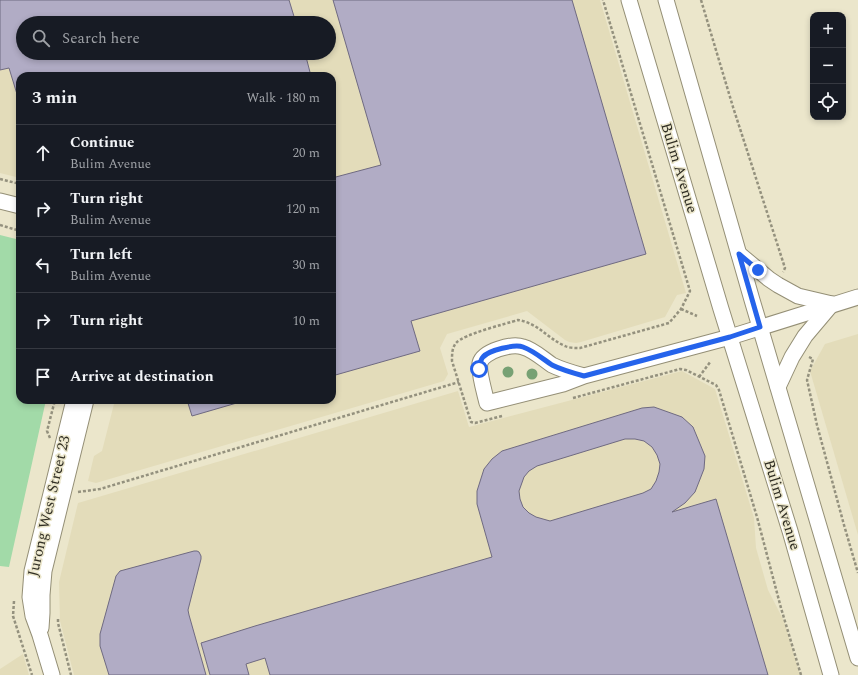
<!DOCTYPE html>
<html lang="en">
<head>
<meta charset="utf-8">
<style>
  :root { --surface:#171b24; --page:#20242c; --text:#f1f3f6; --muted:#9ea1a6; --line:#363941 }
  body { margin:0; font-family:Spectral,serif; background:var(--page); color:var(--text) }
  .controls { position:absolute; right:12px; top:12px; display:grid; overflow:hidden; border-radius:8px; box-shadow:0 2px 6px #0003 }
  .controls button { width:36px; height:36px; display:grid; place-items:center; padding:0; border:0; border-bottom:1px solid var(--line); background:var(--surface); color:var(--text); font:20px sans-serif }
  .stop { position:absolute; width:12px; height:12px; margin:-9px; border:3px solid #2563eb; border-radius:50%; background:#fff }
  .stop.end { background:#2563eb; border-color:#fff; box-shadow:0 1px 4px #0008 }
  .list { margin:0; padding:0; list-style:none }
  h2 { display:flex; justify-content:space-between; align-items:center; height:52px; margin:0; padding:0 16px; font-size:17px }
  h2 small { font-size:13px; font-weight:400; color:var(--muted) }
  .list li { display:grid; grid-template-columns:26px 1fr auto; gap:12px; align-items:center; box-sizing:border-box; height:56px; padding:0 16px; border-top:1px solid var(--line) }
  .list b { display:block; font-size:15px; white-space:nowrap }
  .list p { margin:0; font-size:13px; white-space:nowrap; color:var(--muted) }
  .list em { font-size:13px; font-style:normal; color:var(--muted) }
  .icon { flex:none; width:22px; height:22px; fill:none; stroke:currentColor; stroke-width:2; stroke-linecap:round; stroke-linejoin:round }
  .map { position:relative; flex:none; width:858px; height:675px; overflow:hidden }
  .search { position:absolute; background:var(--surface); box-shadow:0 2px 6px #0003; left:16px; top:16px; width:320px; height:44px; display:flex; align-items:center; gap:10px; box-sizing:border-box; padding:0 14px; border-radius:22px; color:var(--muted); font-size:15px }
  .panel { position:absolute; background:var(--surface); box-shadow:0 2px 6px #0003; left:16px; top:72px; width:320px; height:332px; border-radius:12px }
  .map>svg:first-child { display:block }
  .built { fill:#e3dcba; fill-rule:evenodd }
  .green { fill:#a2daa8 }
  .building { fill:#b1acc5; stroke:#6f6a81; fill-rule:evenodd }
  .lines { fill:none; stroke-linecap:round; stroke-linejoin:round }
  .minor-casing { stroke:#948f76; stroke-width:17 }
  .path { stroke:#94917e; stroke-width:2.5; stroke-dasharray:3 2; stroke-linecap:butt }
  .minor { stroke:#fff; stroke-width:15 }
  .tree { fill:#77a174 }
  .route { stroke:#2563eb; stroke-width:5 }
  .labels { text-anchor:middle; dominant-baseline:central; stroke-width:3; stroke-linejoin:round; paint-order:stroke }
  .street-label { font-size:15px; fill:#312f25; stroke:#ebe6cb }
</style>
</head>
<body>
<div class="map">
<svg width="858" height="675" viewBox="0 0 858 675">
  <rect width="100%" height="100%" fill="#ebe6cb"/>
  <g class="built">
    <path d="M0,0H600L686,293L677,295L665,317L581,342L576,343L569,342L565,340L527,311L447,334L440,348L448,374L444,381L96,483L88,481L94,456L102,451L114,404L112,400H332V76H20V178L0,173ZM23,23H329V53H23Z"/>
    <polygon points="858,334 858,535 810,371 825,344"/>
    <polygon points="682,371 715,389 754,518 756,548 768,590 784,621 800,675 74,675 60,621 59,582 78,503 458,391 469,427"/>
    <polygon points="23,654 29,675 0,675 0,669"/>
  </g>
  <polygon class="green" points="0,235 20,240 20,400 46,400 9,567 0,566"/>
  <g class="building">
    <polygon points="0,0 289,0 296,23 23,23 23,53 305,53 311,76 20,76 20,104 9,68 0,70"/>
    <polygon points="333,0 572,0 646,254 411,321 420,351 332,376 332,178 381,165"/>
    <polygon points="187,400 247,400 192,416"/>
    <path d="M654,407L682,417L693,427L705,456L704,469L695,492L685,503L672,512L716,499L768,675H270L265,658L246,664L249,675H210L201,643L255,626L492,557L477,504V491L484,469L492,459L502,451L642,408ZM625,439H635L644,441L652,447L657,455L660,464L659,472L656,481L651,489L643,493L550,521L536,517L529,513L523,507L520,499L519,491L524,477L529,471L537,466Z"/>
    <polygon points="194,551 197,551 199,552 201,556 201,559 188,610 189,615 206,675 109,675 100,646 100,634 116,576 120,571"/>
  </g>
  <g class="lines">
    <defs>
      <g id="minor">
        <polyline points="629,0 721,309 790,531 831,675"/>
        <polyline points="666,0 752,300 858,658"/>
        <polyline points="0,201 20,206"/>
        <polyline points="739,254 769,279 778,285 798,296 832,304"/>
        <path d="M584,376C573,373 562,370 552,365C543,359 534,350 523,347C512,343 483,351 480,363C478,371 485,394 487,403L563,384L584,376L730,337L858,297"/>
        <polyline points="778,387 792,357 805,336 832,304"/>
        <polyline points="41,628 42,613 42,595 44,571 86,400"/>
        <polyline points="52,675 40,635 33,616 30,597 32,571 74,400"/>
      </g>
    </defs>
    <use href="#minor" class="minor-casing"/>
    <g class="path">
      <polyline points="701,0 733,107 785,268 783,272"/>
      <polyline points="0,179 20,184"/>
      <polyline points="0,225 20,231"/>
      <polyline points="681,309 697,316"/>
      <polyline points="809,357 813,359 807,380 817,425 844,525 858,573"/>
      <polyline points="699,377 711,361"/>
      <polyline points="573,398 680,369 686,370 716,385 719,390 757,517 781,608 801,675"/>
      <path d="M502,416L475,423L471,422L452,361C452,354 452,348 456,343C464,334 505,324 518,320C538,323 547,338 565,346C569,348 575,348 580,348L669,323L681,309L690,291L603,0"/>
      <polyline points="50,438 47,431 55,400"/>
      <polyline points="78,492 100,489 459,382"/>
      <polyline points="14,601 13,616 32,675"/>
      <polyline points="58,619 58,623 71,675"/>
    </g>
    <use href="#minor" class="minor"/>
  </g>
  <g class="tree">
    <circle cx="508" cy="372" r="5.5"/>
    <circle cx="532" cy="374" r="5.5"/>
  </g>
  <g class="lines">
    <path class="route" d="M479,369C480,365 480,360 483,357C489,350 515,344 523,347C534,351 543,359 552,365C562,370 573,373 584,376L730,337L760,327L739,254L758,270"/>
  </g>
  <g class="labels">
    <g class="street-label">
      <text transform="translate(679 168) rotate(73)">Bulim Avenue</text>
      <text transform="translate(782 505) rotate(73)">Bulim Avenue</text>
      <text transform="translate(49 506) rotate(-77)">Jurong West Street 23</text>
    </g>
  </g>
</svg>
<div class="controls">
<button>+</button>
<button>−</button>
<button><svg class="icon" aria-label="locate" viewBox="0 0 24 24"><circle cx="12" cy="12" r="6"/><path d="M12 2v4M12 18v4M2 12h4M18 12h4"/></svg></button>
</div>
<div class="stop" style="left:479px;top:369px"></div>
<div class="stop end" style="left:758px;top:270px"></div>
<div class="search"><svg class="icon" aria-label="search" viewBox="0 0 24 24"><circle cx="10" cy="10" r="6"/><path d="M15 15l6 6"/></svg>Search here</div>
<section class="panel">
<h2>3 min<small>Walk · 180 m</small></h2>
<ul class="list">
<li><svg class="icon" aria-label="ahead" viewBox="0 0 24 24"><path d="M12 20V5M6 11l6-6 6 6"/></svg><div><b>Continue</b><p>Bulim Avenue</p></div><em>20 m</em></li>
<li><svg class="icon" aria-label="right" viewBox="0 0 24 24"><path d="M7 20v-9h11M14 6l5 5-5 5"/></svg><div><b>Turn right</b><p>Bulim Avenue</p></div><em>120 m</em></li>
<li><svg class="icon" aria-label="left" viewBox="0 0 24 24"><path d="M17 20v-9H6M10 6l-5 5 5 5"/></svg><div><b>Turn left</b><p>Bulim Avenue</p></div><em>30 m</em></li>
<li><svg class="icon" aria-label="right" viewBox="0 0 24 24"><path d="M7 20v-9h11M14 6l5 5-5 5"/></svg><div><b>Turn right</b></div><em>10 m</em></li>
<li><svg class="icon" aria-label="arrive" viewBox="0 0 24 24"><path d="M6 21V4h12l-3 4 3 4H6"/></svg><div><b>Arrive at destination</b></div></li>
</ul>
</section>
</div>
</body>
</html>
